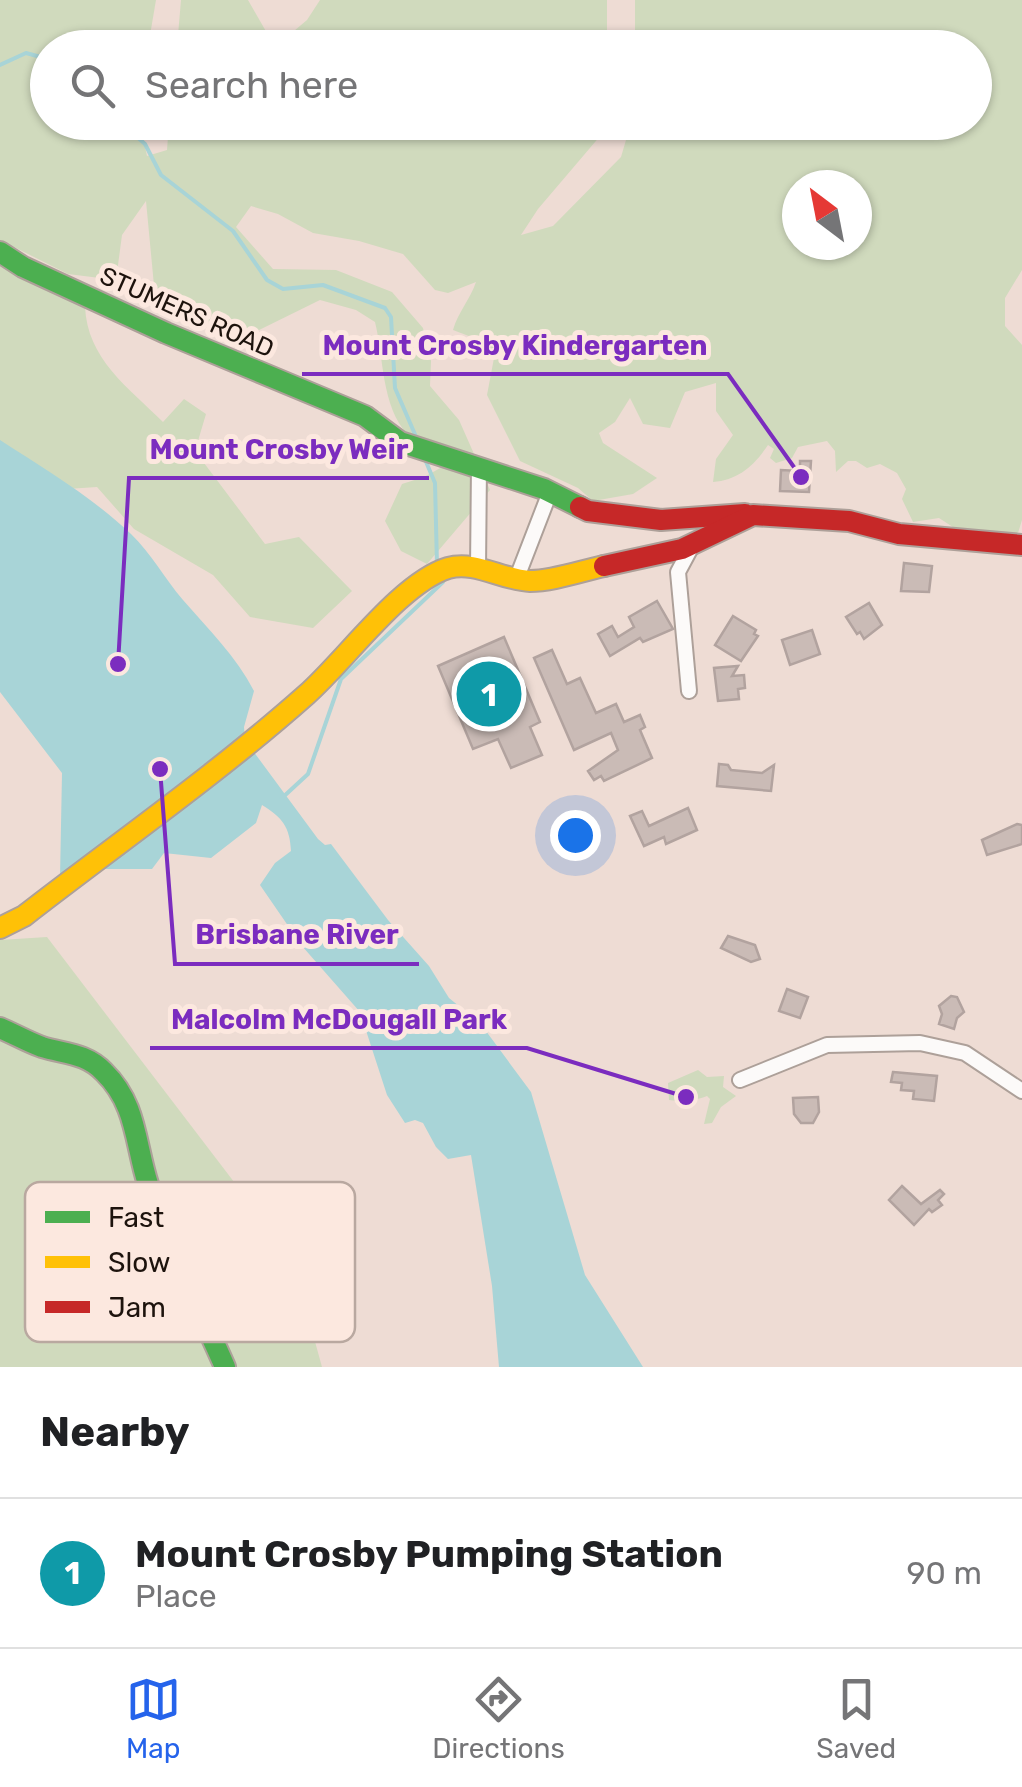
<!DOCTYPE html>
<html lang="en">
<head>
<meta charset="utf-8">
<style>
  :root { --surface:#fff; --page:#f6f6f6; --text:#202124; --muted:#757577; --line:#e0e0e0; --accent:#2563eb }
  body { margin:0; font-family:Rubik,sans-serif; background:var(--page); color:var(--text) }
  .compass { position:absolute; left:782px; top:170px; width:90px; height:90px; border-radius:50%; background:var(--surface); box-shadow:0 2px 8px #0004; rotate:328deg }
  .you { position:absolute; left:575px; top:835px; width:35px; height:35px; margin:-25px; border:8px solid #fff; border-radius:50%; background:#1a73e8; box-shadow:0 0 0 15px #1a73e833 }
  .badge { display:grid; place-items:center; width:65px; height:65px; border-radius:50%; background:var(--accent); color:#fff; font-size:32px; font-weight:700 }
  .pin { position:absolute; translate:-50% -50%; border:5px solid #fff; box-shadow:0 2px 10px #0006 }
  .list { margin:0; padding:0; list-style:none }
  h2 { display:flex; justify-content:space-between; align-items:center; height:130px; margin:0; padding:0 40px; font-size:42px }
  h2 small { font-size:32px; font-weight:400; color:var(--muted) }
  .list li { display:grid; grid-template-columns:65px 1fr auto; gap:30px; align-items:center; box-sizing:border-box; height:150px; padding:0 40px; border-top:2px solid var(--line) }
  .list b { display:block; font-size:38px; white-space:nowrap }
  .list p { margin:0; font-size:32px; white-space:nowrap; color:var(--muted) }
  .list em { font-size:32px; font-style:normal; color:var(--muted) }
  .icon { flex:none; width:55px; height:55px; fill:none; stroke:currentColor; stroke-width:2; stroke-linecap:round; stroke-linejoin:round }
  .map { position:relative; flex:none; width:1022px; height:1367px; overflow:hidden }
  .search { position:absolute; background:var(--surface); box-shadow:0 2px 8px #0004; left:30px; right:30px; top:30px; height:110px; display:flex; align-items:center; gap:25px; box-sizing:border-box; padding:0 35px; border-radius:55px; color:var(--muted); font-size:38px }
  .sheet { height:280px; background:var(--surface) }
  nav { display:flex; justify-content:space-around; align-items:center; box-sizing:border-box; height:140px; border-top:2px solid var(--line); background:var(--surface); font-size:28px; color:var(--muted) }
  nav a { display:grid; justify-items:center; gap:5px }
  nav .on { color:var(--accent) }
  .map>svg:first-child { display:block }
  .green { fill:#d0dabd; fill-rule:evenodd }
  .water { fill:#a8d4d7 }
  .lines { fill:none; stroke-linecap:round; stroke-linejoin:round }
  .stream { stroke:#a8d4d7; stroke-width:4 }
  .building { fill:#cabbb6; stroke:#b2a39f; stroke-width:2.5 }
  .street-casing { stroke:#ada099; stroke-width:18 }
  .fast-casing { stroke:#ada099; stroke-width:24 }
  .slow-casing { stroke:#ada099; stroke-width:24 }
  .jam-casing { stroke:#ada099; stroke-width:24 }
  .street { stroke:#fcfaf9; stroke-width:14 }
  .fast { stroke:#4caf50; stroke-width:20 }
  .slow { stroke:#ffc107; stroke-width:20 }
  .jam { stroke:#c62828; stroke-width:20 }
  .labels { text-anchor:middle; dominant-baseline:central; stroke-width:10; stroke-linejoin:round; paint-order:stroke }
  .street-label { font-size:25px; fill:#1d130d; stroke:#fce8df }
  .key { fill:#fce8df; stroke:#b9a8a0; stroke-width:2.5 }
  .key-label { font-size:28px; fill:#1d130d }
  .leader { fill:none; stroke:#7b2cbf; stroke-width:4 }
  .callout-dot { fill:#7b2cbf; stroke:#fce8df; stroke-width:4 }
  .callout-label { font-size:28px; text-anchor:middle; font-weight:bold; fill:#7b2cbf; stroke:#fce8df; stroke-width:10; stroke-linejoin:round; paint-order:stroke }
</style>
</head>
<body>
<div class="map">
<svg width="1022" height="1367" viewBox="0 0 1022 1367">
  <rect width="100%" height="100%" fill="#eedcd4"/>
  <g class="green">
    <path d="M0,0H156L148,47L48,48V122L140,123L147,156L167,150L169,123H602L601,135L538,209L521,235L553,226L621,157L631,123L974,122V48L635,47V0H1022V270L1005,298V326L1022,345V520L1018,533L959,531L939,518L913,522L902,499L906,489L897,473L880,464L867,468L856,461H848L836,472L835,451L827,441L798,447L792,458L776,463L770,458L774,449L768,445C754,466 738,480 713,482L716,459L733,435L716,411V383L685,392L670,428L643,424L630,398L615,422L599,433L603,443L657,478L633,494L593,501L578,488L520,461L487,395L494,358L487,336L474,338L453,330C458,312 470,300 476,282L448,293L435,290L403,254L359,241L313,233L278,214L251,206L236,227L273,269L336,270L392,292L423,328L431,361L430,386L459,420L490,490L427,564L401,551L385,521L402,484L424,477L444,466C432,456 418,446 408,435C381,406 384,358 375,322L356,310L320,300L247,336L196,326L155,296L146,201L122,235L116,280L68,274L0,240ZM797,185H857V245H797Z"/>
    <polygon points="181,0 248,0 275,47 307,20 320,0 607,0 607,47 177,47"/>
    <path d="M0,261L85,306C87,359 128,387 163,422L184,399L206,414L195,451L265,544L299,537L352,591L313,628L250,617L213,575L134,529L97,487L52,490L0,460Z"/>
    <polygon points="47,937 292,1258 322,1367 0,1367 0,940"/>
    <path d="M698,1070L707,1077L724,1076L723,1087L736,1096L721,1107L712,1123L704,1124L710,1099L707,1096C699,1100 678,1102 669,1100L668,1083Z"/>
  </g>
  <path class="water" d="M0,440C45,469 92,497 131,534C151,553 165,579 183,600C209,630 236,656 254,691L244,727L245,740L318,839L325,845L331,844L388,920L429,966L449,998L480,1023L531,1092L585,1275L643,1367H499L492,1286L471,1155L448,1159L436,1147L423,1123L415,1120L405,1123L387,1095L360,1012L302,946L260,885L275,863L291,851C290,827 282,817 262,805L256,823L211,858L164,853L152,869H93L60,878L62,773L0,692Z"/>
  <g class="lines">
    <g class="stream">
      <polyline points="0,65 26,53 48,59"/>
      <polyline points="120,122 145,144 161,175 233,231 267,280 283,289 323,285 385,308 391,317 395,388 417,439"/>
      <polyline points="424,457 435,483 437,565"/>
      <polyline points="282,798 308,774 341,679 443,582 442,579"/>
    </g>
  </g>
  <g class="building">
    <polygon points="800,461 811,461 809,492 780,491 781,470 800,471"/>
    <polygon points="904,563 932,566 929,592 901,591"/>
    <polygon points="657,601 673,629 643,642 640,638 610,656 598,634 612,626 618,637 634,627 629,617"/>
    <polygon points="869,603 882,625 864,639 860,632 857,634 846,617"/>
    <polygon points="733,616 756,630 754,634 758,636 741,661 715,645"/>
    <polygon points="812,630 820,654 790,665 782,640"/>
    <polygon points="504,637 540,722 530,727 542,755 511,768 498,739 473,749 438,666"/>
    <polygon points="552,650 567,684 580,678 596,713 616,704 624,722 640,715 645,727 640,730 652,758 604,781 601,776 594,780 588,771 618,750 611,733 574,750 534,658"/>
    <polygon points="738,666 732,676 744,675 745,688 738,689 739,699 718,701 714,668"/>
    <polygon points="719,764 728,765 731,770 762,773 774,765 771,791 717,786"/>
    <polygon points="688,808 697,830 666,844 664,837 644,846 630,816 642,811 649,826"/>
    <polygon points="1017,824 1022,825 1022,844 987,855 982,840"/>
    <polygon points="728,936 755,945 760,959 751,962 721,948"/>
    <polygon points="787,989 808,997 800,1018 779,1011"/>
    <polygon points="951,996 957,997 964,1012 957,1018 954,1029 939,1024 942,1014 939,1006"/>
    <polygon points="893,1072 937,1076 934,1101 913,1099 914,1091 901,1090 902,1083 891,1082"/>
    <polygon points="818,1097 819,1112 813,1123 801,1123 794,1114 793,1098"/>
    <polygon points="902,1186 921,1204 940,1190 944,1194 938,1200 942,1205 932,1212 929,1209 914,1225 889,1200"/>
  </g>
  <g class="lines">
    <defs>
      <g id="street">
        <polyline points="478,569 479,466"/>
        <polyline points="516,580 550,492"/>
        <polyline points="689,691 678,572 693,544"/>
        <polyline points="740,1080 827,1045 920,1043 965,1053 1022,1091"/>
      </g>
      <g id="fast">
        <polyline points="0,252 23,267 166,333 365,416 400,442 544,489 580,507"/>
        <path d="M0,1028C14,1034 28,1042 42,1047C65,1054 86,1053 104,1072C137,1104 135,1144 148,1184C167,1247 199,1307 225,1367"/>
      </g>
      <path id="slow" d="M0,928L24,916C118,843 217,774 306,695C345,661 400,583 448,568C475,560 502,580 530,581C553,581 581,571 604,566"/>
      <g id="jam">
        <polyline points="580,507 588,511 661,520 745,514"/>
        <polyline points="604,566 682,549 753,515 849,521 899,534 1022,545"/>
      </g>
    </defs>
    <use href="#street" class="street-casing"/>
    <use href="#fast" class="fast-casing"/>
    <use href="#slow" class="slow-casing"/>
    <use href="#jam" class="jam-casing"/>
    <use href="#street" class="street"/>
    <use href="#fast" class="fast"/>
    <use href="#slow" class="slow"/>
    <use href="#jam" class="jam"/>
  </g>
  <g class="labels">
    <g class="street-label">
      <text transform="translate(187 312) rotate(24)">STUMERS ROAD</text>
    </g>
  </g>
  <rect x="25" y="1182" width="330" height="160" rx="15" class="key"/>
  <rect x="45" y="1211" width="45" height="12" fill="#4caf50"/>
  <rect x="45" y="1256" width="45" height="12" fill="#ffc107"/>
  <rect x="45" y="1301" width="45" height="12" fill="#c62828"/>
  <g class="key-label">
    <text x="108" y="1227">Fast</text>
    <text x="108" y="1272">Slow</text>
    <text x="108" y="1317">Jam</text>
  </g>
  <path class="leader" d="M801 477L728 374H302M118 664L129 478H429M160 769L175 964H419M686 1097L527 1048H150"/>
  <g class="callout-dot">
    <circle cx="801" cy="477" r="10"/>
    <circle cx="118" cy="664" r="10"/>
    <circle cx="160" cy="769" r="10"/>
    <circle cx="686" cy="1097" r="10"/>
  </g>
  <g class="callout-label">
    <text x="515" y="355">Mount Crosby Kindergarten</text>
    <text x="279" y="459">Mount Crosby Weir</text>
    <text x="297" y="944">Brisbane River</text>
    <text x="339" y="1029">Malcolm McDougall Park</text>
  </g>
</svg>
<svg class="compass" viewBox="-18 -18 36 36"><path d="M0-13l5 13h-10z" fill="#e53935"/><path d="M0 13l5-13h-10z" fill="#757577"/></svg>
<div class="you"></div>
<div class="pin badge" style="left:489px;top:694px;background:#0f9aa8">1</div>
<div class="search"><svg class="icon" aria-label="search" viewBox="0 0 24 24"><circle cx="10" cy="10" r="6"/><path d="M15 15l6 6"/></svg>Search here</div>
</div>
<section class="sheet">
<h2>Nearby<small></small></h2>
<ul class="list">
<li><span class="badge" style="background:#0f9aa8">1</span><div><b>Mount Crosby Pumping Station</b><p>Place</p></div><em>90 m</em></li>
</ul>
</section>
<nav>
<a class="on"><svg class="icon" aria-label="map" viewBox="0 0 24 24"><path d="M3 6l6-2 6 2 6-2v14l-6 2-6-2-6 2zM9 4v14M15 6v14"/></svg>Map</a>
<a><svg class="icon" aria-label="directions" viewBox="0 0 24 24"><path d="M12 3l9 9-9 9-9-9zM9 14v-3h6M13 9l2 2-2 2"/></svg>Directions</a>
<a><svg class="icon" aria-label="saved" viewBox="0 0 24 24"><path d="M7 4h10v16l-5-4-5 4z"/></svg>Saved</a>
</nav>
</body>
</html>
